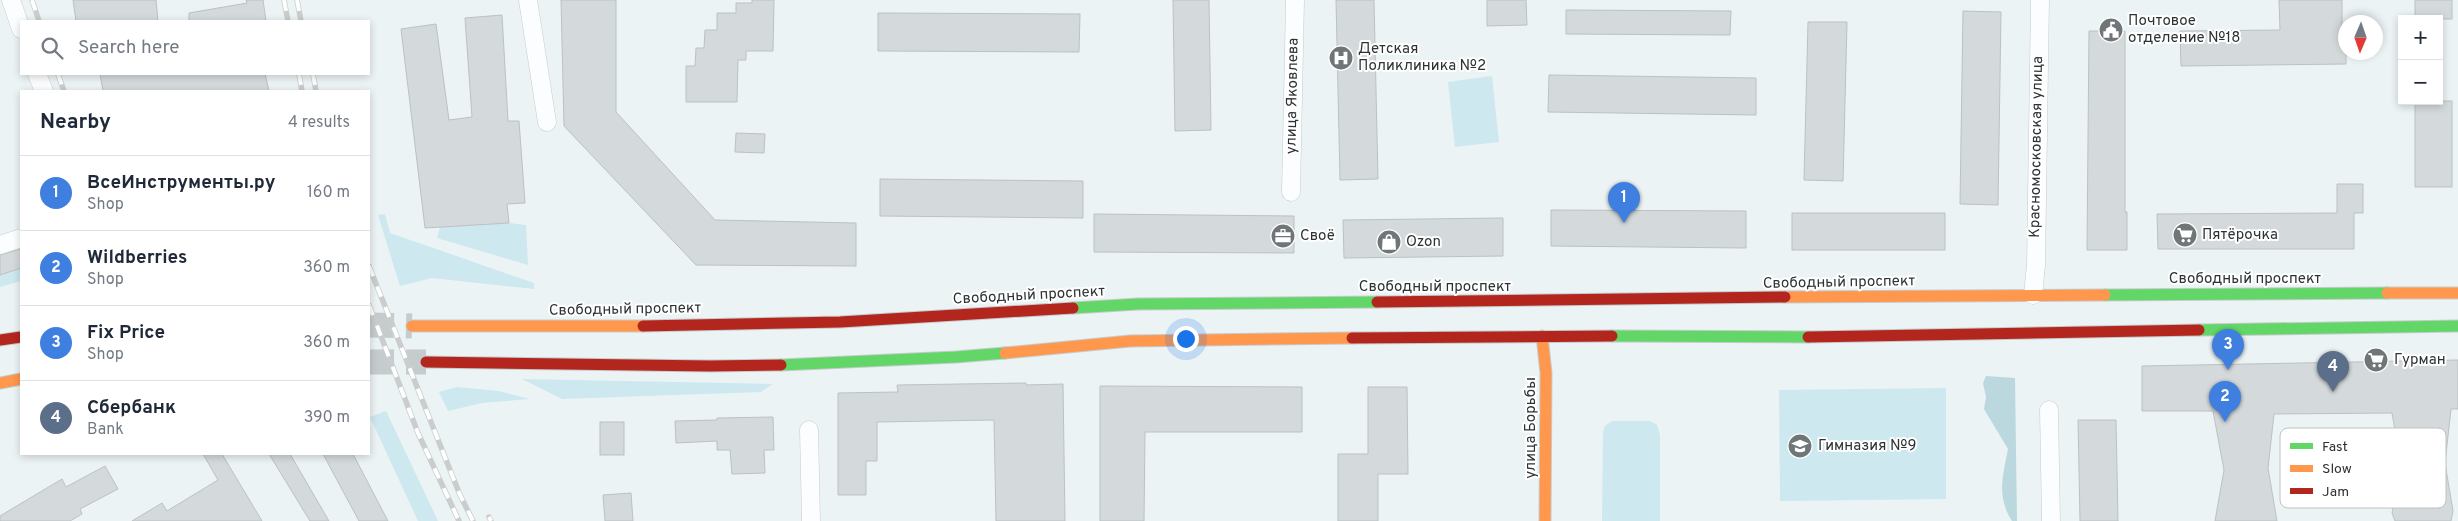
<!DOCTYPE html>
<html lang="en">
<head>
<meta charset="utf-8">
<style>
  :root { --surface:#fff; --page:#f2f2f3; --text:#1f2937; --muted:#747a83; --line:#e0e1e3; --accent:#707677 }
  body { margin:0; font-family:Overpass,sans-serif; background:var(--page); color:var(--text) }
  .controls { position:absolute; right:15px; top:15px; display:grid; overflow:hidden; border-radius:0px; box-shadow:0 2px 8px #0003 }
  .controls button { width:45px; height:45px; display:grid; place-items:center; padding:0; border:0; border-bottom:1px solid var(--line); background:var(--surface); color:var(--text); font:25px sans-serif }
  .compass { position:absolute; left:2338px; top:15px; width:45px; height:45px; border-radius:50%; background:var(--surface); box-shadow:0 2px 8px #0003; rotate:182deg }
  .you { position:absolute; left:1185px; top:338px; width:18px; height:18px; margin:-12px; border:4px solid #fff; border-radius:50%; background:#1a73e8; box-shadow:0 0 0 8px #1a73e833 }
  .badge { display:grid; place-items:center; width:32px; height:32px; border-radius:50%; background:var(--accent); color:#fff; font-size:16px; font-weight:700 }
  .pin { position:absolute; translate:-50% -41px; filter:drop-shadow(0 1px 2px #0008) }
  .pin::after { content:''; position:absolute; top:26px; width:18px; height:15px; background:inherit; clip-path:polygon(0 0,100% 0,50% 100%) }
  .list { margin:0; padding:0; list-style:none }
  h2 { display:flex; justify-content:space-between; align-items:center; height:65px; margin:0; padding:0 20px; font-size:21px }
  h2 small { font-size:16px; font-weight:400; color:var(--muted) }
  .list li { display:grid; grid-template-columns:32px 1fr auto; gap:15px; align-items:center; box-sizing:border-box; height:75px; padding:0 20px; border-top:1px solid var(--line) }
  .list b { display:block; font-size:19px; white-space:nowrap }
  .list p { margin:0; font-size:16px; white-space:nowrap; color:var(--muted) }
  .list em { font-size:16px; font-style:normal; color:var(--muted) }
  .icon { flex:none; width:28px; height:28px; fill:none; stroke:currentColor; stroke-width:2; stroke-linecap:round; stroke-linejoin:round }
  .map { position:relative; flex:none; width:2458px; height:521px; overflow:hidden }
  .search { position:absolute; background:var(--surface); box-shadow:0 2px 8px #0003; left:20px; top:20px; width:350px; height:55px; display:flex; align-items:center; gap:12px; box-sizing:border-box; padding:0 18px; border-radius:0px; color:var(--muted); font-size:19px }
  .panel { position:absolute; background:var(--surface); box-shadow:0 2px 8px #0003; left:20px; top:90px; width:350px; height:365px; border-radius:0px }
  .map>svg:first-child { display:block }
  .green { fill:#cde8ee }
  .forest { fill:#bad8de }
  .building { fill:#d4d9db; stroke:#bcc1c3 }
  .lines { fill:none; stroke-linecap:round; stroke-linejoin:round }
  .secondary-tunnel { stroke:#c6ccce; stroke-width:25; stroke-dasharray:25 12; stroke-linecap:butt }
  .street-casing { stroke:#c6cbcc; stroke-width:19 }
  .fast-casing { stroke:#c6cbcc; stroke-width:13 }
  .slow-casing { stroke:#c6cbcc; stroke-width:13 }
  .jam-casing { stroke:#c6cbcc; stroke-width:13 }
  .street { stroke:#fcfdfe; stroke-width:18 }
  .fast { stroke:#63d668; stroke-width:11 }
  .slow { stroke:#ff974d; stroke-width:11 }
  .jam { stroke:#b3261e; stroke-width:11 }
  .rail-casing { stroke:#cacdcd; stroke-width:5.5 }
  .rail { stroke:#fff; stroke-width:4; stroke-dasharray:11; stroke-linecap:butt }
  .labels { text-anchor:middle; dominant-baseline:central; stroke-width:4; stroke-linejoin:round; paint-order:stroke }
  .poi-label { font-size:15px; fill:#2d3233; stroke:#fff; text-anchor:start }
  .street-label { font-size:15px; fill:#2d3233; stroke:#fff }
  .key { fill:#fff; stroke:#c0c2c2; stroke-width:1 }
  .key-label { font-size:14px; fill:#2d3233 }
</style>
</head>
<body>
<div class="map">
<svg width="2458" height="521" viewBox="0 0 2458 521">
  <rect width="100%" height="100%" fill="#ecf3f5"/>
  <g class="green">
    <polygon points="1492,76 1499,142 1455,147 1448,82"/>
    <polygon points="385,214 390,233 534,283 534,289 432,278 400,286 378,215"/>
    <polygon points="509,223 526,225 528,265 437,238 440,227"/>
    <polygon points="21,268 21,281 0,287 0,275"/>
    <polygon points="522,379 773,384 761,392 562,399"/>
    <polygon points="457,387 498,391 530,399 482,403 448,411 439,392"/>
    <polygon points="1946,388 1946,499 1780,501 1779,390"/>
    <polygon points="386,411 438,521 418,521 370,417"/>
    <polygon points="1612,421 1650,421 1657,425 1660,435 1660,521 1602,521 1603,432 1605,426"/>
  </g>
  <path class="forest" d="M1986,376L2015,378L2017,521H2012C1996,496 2003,476 2008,449L1984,409L1986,397L1983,383Z"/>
  <g class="building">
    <polygon points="73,0 156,0 158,21 76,21"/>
    <polygon points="246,0 263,0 266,21 189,21 189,13 247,3"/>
    <polygon points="561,0 616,0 616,112 715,220 856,223 856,266 696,265 564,126"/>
    <polygon points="752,0 774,0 773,51 746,51 746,60 738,60 737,102 686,102 686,66 695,66 696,48 704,48 705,30 717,30 717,13 736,13 736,3 752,3"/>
    <polygon points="1173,0 1209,0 1211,130 1175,131"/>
    <polygon points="1336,0 1374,0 1378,179 1340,180"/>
    <polygon points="1487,0 1526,0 1527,25 1487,26"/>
    <polygon points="2279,0 2342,0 2342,29 2346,29 2346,64 2181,66 2180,31 2280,30"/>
    <rect x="2415" y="0" width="37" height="19"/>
    <polygon points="1566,10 1731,11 1730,35 1566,34"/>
    <polygon points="1963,11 2001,12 1998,205 1960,204"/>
    <polygon points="878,13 1080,14 1079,52 878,51"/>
    <polygon points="502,15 508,121 519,121 525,203 507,204 509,223 425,228 401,29 436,24 449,120 472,117 465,18"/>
    <polygon points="1808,22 1847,22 1843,181 1804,180"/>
    <polygon points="2089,31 2125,31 2125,212 2127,212 2127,250 2087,250"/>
    <polygon points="100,74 265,74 269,91 103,91"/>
    <polygon points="1549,75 1756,78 1756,115 1548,112"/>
    <rect x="2415" y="101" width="37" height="86"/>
    <polygon points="736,133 765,134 764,153 735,152"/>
    <polygon points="880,179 1083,181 1083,218 880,216"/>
    <polygon points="2337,184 2363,184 2363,213 2354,213 2354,249 2158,249 2157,214 2337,213"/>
    <polygon points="1551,210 1746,211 1746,248 1551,246"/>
    <rect x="1792" y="213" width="153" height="37"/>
    <polygon points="1094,214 1294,216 1294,253 1094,252"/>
    <polygon points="1503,218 1503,256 1344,258 1343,220"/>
    <polygon points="21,249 21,268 0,275 0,255"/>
    <polygon points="2458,360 2458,409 2451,409 2445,463 2453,511 2451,521 2395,521 2392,513 2401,464 2392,413 2274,414 2268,468 2277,521 2215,521 2224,470 2213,411 2142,411 2142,366"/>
    <polygon points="1026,383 1026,385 1063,384 1065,521 996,521 994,420 877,422 877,461 866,461 866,495 838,495 838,393 898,392 897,385"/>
    <polygon points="1100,386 1302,387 1302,432 1145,432 1144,521 1100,521"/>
    <polygon points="1368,387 1407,387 1408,474 1378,474 1378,521 1338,521 1338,454 1368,454"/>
    <polygon points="773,417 774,450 764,450 765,473 732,474 730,450 717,450 717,441 676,443 675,421 717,420 717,418"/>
    <polygon points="2078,420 2116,420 2118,521 2080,521"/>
    <rect x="600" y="422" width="24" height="33"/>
    <polygon points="203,454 222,454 262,521 132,521 162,503 167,511 218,480"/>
    <polygon points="269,454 290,454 329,521 310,521"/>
    <polygon points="323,454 353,454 388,521 359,521"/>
    <polygon points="105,466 118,489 80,509 82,514 70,521 0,521 0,516 62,479 66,487"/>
    <polygon points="631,493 633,521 605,521 603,495"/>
  </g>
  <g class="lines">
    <g class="secondary-tunnel">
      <polyline points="369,325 412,326"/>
      <polyline points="369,362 426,362"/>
    </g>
    <defs>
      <g id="street">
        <polyline points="11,0 21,29"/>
        <polyline points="528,0 547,122"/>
        <polyline points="37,74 44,91"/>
        <polyline points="1291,192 1295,0"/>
        <polyline points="0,245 21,238"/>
        <polyline points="2033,295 2036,265 2040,0"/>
        <polyline points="2049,410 2051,521"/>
        <polyline points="809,430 811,521"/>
      </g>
      <g id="fast">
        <polyline points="2105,295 2387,293"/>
        <polyline points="1073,308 1138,304 1377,302"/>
        <polyline points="2199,330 2458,326"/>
        <polyline points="1612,336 1808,337"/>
        <polyline points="781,365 956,357 1005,353"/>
      </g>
      <g id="slow">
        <polyline points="2387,293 2458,293"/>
        <polyline points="1785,297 2105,295"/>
        <polyline points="412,326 643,326"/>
        <polyline points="1542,336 1546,373 1545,521"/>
        <polyline points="1005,353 1130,341 1352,338"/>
        <polyline points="0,383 21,379"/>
      </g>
      <g id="jam">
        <polyline points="1377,302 1785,297"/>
        <polyline points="643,326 840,322 1073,308"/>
        <polyline points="1808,337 2199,330"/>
        <polyline points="1352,338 1612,336"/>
        <polyline points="0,340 21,337"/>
        <polyline points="426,362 710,366 781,365"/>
      </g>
    </defs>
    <use href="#street" class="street-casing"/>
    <use href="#fast" class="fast-casing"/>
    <use href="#slow" class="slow-casing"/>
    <use href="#jam" class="jam-casing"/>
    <use href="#street" class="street"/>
    <use href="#fast" class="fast"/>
    <use href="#slow" class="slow"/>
    <use href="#jam" class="jam"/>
    <defs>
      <g id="rail">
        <polyline points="32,0 39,21"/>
        <polyline points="284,0 288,21"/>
        <polyline points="297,0 301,21"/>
        <polyline points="58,74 64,91"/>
        <polyline points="299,74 302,91"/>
        <polyline points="313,74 316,91"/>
        <polyline points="369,266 460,495 473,521"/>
        <polyline points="369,305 418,433 459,521"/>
        <polyline points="489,517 491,521"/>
      </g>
    </defs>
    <use href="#rail" class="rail-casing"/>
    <use href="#rail" class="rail"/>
  </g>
  <defs>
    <symbol id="civic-disc" viewBox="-11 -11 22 22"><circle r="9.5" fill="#707677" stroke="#fff"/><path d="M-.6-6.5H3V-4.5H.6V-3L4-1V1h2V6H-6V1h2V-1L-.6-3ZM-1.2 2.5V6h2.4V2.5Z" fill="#fff"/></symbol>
    <symbol id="hospital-disc" viewBox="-11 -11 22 22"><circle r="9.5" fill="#707677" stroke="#fff"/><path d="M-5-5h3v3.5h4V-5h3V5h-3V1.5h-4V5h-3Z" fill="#fff"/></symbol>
    <symbol id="supermarket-disc" viewBox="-11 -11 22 22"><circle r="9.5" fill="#707677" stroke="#fff"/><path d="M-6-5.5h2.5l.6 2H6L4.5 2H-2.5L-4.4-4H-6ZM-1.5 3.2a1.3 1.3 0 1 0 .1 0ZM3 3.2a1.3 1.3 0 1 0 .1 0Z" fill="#fff"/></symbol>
    <symbol id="office-disc" viewBox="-11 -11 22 22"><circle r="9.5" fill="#707677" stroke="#fff"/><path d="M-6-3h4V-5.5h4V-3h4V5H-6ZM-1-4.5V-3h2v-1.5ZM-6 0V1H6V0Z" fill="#fff"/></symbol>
    <symbol id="shop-disc" viewBox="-11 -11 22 22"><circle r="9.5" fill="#707677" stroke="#fff"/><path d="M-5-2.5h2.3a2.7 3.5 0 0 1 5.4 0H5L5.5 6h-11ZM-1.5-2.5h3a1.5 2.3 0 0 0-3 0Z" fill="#fff"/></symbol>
    <symbol id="school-disc" viewBox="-11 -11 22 22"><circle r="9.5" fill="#707677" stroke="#fff"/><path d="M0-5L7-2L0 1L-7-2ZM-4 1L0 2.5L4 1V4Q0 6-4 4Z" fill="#fff"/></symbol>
  </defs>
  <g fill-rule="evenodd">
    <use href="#civic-disc" x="2097" y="16" width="28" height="28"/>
    <use href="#hospital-disc" x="1327" y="44" width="28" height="28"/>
    <use href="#supermarket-disc" x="2171" y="221" width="28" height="28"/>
    <use href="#office-disc" x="1269" y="222" width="28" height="28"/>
    <use href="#shop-disc" x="1375" y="228" width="28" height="28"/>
    <use href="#supermarket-disc" x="2362" y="346" width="28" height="28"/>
    <use href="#school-disc" x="1786" y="432" width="28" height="28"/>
  </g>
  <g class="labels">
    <g class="poi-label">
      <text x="2128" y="21">Почтовое<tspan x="2128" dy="17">отделение №18</tspan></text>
      <text x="1358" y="49">Детская<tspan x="1358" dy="17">Поликлиника №2</tspan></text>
      <text x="2202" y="235">Пятёрочка</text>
      <text x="1300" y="236">Своё</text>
      <text x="1406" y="242">Ozon</text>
      <text x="2394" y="360">Гурман</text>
      <text x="1818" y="446">Гимназия №9</text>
    </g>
    <g class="street-label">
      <text transform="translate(1293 96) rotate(-89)">улица Яковлева</text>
      <text transform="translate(2037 147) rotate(-89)">Красномосковская улица</text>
      <text x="2245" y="279">Свободный проспект</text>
      <text transform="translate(1839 283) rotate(-1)">Свободный проспект</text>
      <text x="1435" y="287">Свободный проспект</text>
      <text transform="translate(1029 296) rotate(-3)">Свободный проспект</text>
      <text transform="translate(625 310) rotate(-1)">Свободный проспект</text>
      <text transform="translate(1531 428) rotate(-90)">улица Борьбы</text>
    </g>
  </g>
  <rect x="2280" y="428" width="166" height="80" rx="8" class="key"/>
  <rect x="2290" y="443" width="23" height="6" fill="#63d668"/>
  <rect x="2290" y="465" width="23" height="7" fill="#ff974d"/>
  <rect x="2290" y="488" width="23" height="6" fill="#b3261e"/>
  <g class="key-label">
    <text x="2322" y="451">Fast</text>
    <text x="2322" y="473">Slow</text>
    <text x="2322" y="496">Jam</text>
  </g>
</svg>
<div class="controls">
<button>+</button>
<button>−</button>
</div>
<svg class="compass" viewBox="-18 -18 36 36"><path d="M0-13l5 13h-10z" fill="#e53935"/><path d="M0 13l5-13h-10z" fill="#747a83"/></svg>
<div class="you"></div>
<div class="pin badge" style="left:1624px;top:223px;background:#3f7fe0">1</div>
<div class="pin badge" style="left:2225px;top:422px;background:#3f7fe0">2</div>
<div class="pin badge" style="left:2228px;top:370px;background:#3f7fe0">3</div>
<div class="pin badge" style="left:2333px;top:392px;background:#5c6f8a">4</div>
<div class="search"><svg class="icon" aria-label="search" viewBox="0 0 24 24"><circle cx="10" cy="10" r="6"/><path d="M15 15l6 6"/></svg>Search here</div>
<section class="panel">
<h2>Nearby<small>4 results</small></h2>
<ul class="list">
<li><span class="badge" style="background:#3f7fe0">1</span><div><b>ВсеИнструменты.ру</b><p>Shop</p></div><em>160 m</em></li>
<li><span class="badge" style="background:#3f7fe0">2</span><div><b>Wildberries</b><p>Shop</p></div><em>360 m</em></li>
<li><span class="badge" style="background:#3f7fe0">3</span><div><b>Fix Price</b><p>Shop</p></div><em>360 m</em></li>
<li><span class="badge" style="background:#5c6f8a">4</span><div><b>Сбербанк</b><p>Bank</p></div><em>390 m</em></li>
</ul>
</section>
</div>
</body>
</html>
